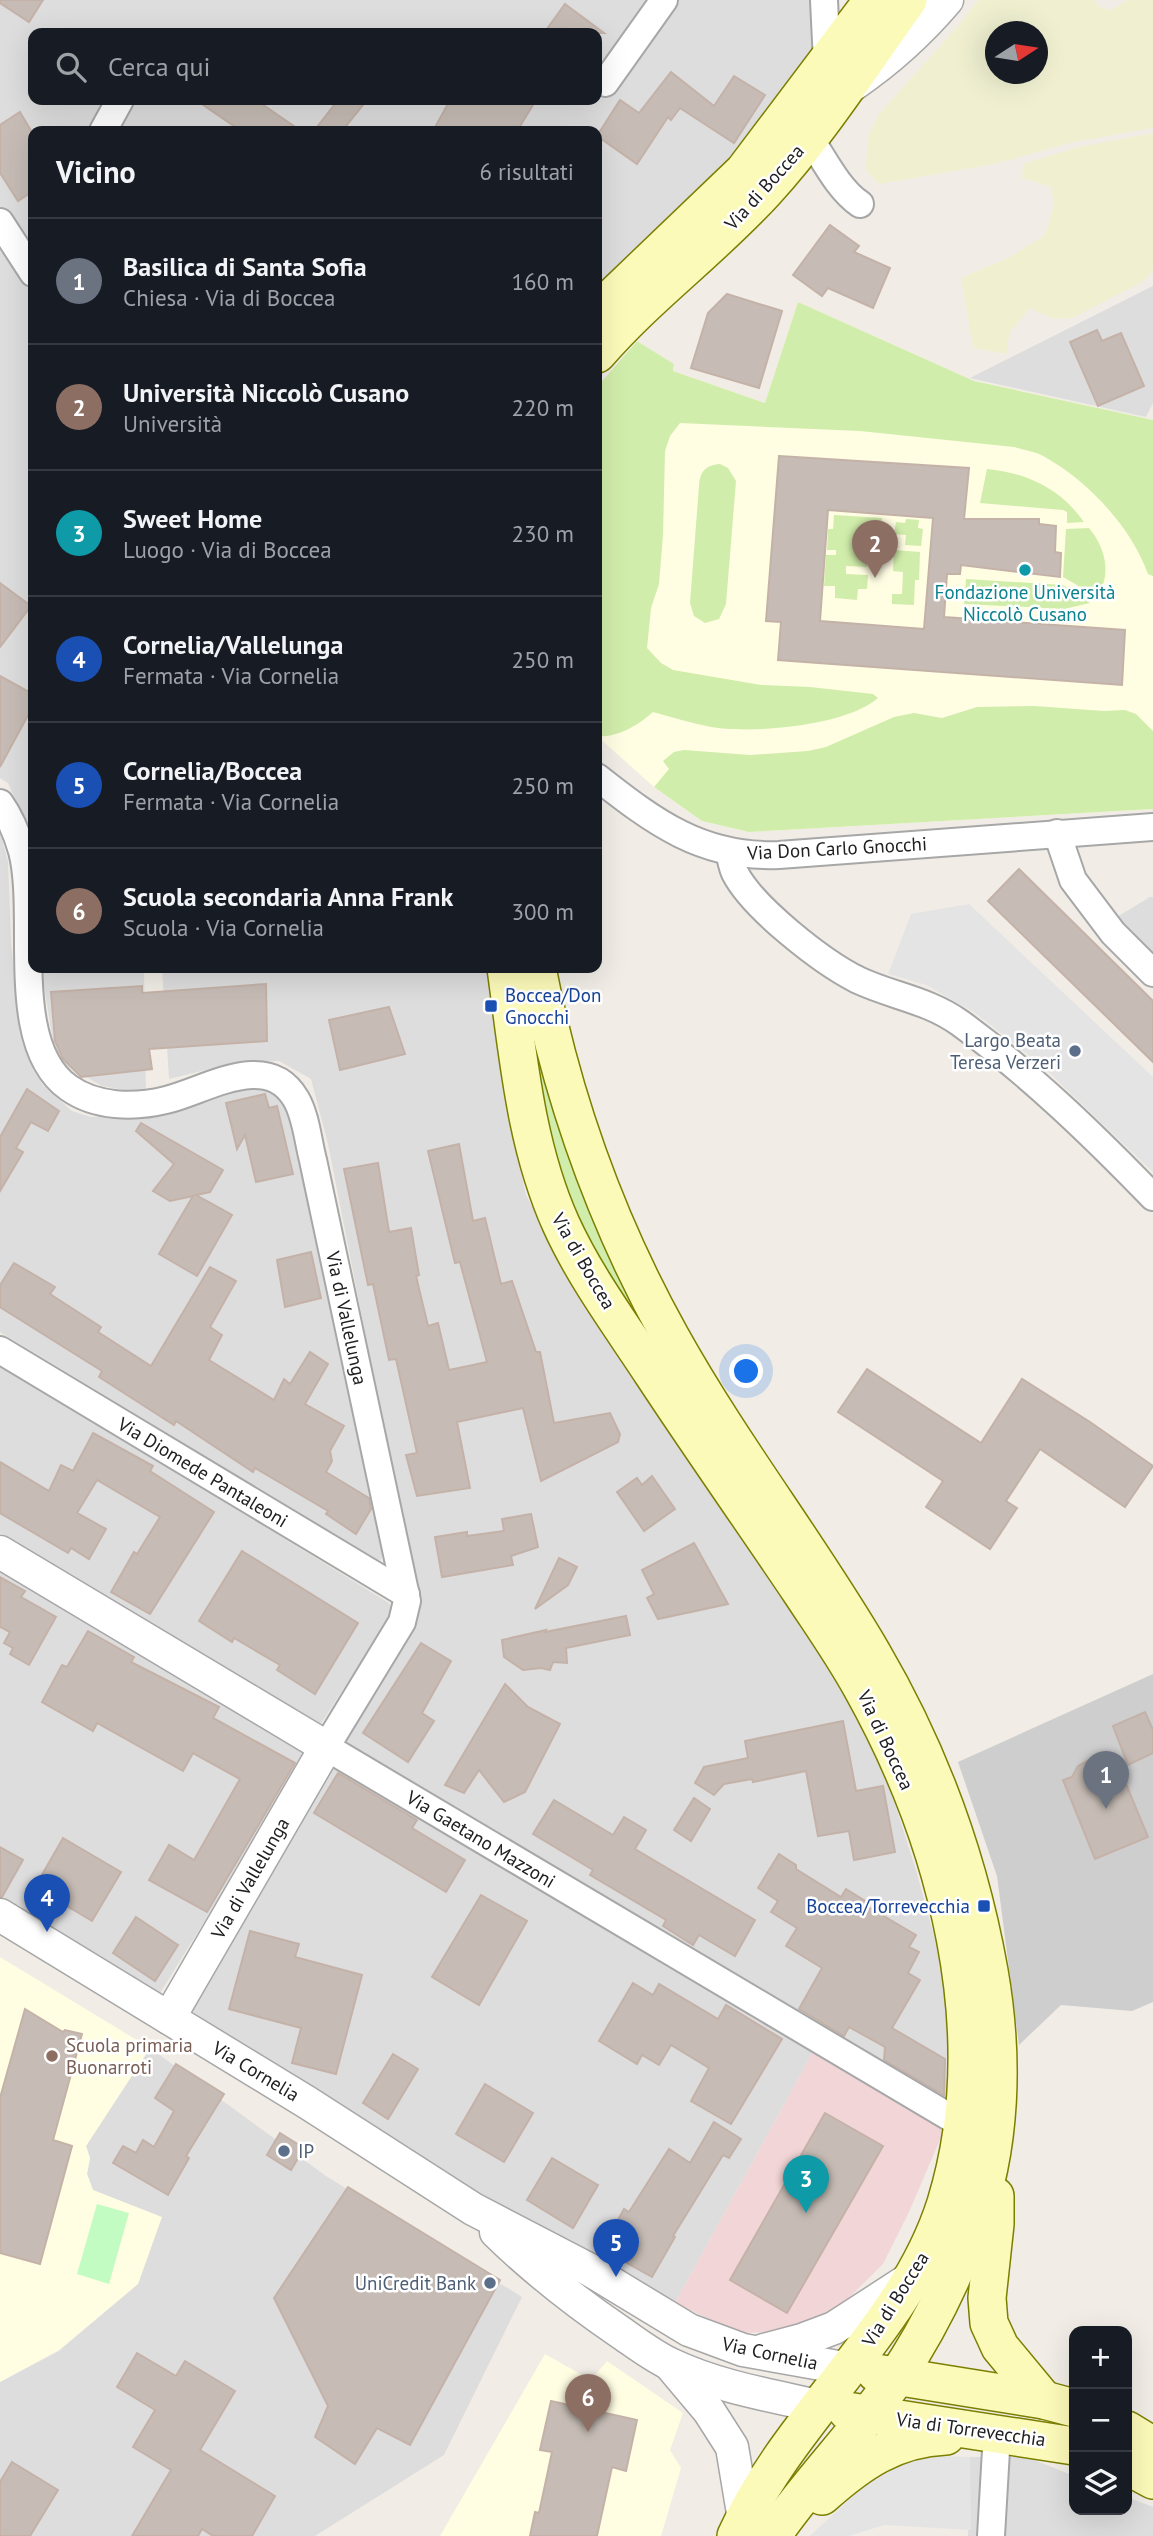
<!DOCTYPE html>
<html lang="it">
<head>
<meta charset="utf-8">
<style>
  :root { --surface:#171b24; --page:#20242c; --text:#f1f3f6; --muted:#9ea1a6; --line:#363941; --accent:#d10011 }
  body { margin:0; font-family:"PT Sans",sans-serif; background:var(--page); color:var(--text) }
  .controls { position:absolute; right:21px; bottom:21px; display:grid; overflow:hidden; border-radius:14px; box-shadow:0 7px 28px #0002 }
  .controls button { width:63px; height:63px; display:grid; place-items:center; padding:0; border:0; border-bottom:2px solid var(--line); background:var(--surface); color:var(--text); font:35px sans-serif }
  .compass { position:absolute; left:985px; top:21px; width:63px; height:63px; border-radius:50%; background:var(--surface); box-shadow:0 7px 28px #0002; rotate:78deg }
  .you { position:absolute; left:747px; top:1372px; width:24px; height:24px; margin:-18px; border:5px solid #fff; border-radius:50%; background:#1a73e8; box-shadow:0 0 0 10px #1a73e833 }
  .badge { display:grid; place-items:center; width:46px; height:46px; border-radius:50%; background:var(--accent); color:#fff; font-size:23px; font-weight:700 }
  .pin { position:absolute; translate:-50% -58px; filter:drop-shadow(0 2px 4px #0008) }
  .pin::after { content:''; position:absolute; top:37px; width:24px; height:21px; background:inherit; clip-path:polygon(0 0,100% 0,50% 100%) }
  .list { margin:0; padding:0; list-style:none }
  h2 { display:flex; justify-content:space-between; align-items:center; height:91px; margin:0; padding:0 28px; font-size:30px }
  h2 small { font-size:23px; font-weight:400; color:var(--muted) }
  .list li { display:grid; grid-template-columns:46px 1fr auto; gap:21px; align-items:center; box-sizing:border-box; height:126px; padding:0 28px; border-top:2px solid var(--line) }
  .list b { display:block; font-size:26px; white-space:nowrap }
  .list p { margin:0; font-size:23px; white-space:nowrap; color:var(--muted) }
  .list em { font-size:23px; font-style:normal; color:var(--muted) }
  .icon { flex:none; width:38px; height:38px; fill:none; stroke:currentColor; stroke-width:2; stroke-linecap:round; stroke-linejoin:round }
  .map { position:relative; flex:none; width:1153px; height:2536px; overflow:hidden }
  .search { position:absolute; background:var(--surface); box-shadow:0 7px 28px #0002; left:28px; top:28px; width:574px; height:77px; display:flex; align-items:center; gap:18px; box-sizing:border-box; padding:0 24px; border-radius:14px; color:var(--muted); font-size:26px }
  .panel { position:absolute; background:var(--surface); box-shadow:0 7px 28px #0002; left:28px; top:126px; width:574px; height:847px; border-radius:14px }
  .map>svg:first-child { display:block }
  .residential { fill:#dedddd; fill-rule:evenodd }
  .commercial { fill:#f2d5d7 }
  .education { fill:#fffde2 }
  .religious { fill:#cecece }
  .farmland { fill:#f0f0d1; fill-rule:evenodd }
  .grass { fill:#d1edab }
  .park { fill:#c3fcc3 }
  .parking { fill:#e4e4e4 }
  .building { fill:#c6bcb5; stroke:#c4b2a8; stroke-width:2; fill-rule:evenodd }
  .lines { fill:none; stroke-linecap:round; stroke-linejoin:round }
  .minor-casing { stroke:#a7a7a7; stroke-width:30 }
  .tertiary-casing { stroke:#a7a7a7; stroke-width:35 }
  .secondary-casing { stroke:#7b7f00; stroke-width:40 }
  .minor { stroke:#fff; stroke-width:26 }
  .tertiary { stroke:#fff; stroke-width:32 }
  .secondary { stroke:#fcfab9; stroke-width:37 }
  .culture-dot { fill:#0f9aa8; stroke:#fff; stroke-width:2.5 }
  .transit-dot { fill:#1a4fb4; stroke:#fff; stroke-width:2.5 }
  .service-dot { fill:#5c6f8a; stroke:#fff; stroke-width:2.5 }
  .education-dot { fill:#8d6e63; stroke:#fff; stroke-width:2.5 }
  .labels { text-anchor:middle; dominant-baseline:central; stroke-width:5; stroke-linejoin:round; paint-order:stroke }
  .street-label { font-size:19px; fill:#202020; stroke:#fff }
  .culture-label { font-size:19px; fill:#0d838f; stroke:#fff }
  .transit-label { font-size:19px; fill:#164399; stroke:#fff; text-anchor:start }
  .service-label { font-size:19px; fill:#4e5e75; stroke:#fff; text-anchor:end }
  .education-label { font-size:19px; fill:#785e54; stroke:#fff; text-anchor:start }
</style>
</head>
<body>
<div class="map">
<svg width="1153" height="2536" viewBox="0 0 1153 2536">
  <rect width="100%" height="100%" fill="#f1ede6"/>
  <g class="residential">
    <path d="M0,0H810L814,59L695,200L597,289V131H33V254L0,211ZM33,33H597V100H33Z"/>
    <polygon points="0,247 33,292 33,842 8,783 0,778"/>
    <polygon points="1153,286 1153,403 1146,417 970,378"/>
    <polygon points="0,832 8,862 11,941 18,1015 33,1070 44,1086 72,1111 91,1117 132,1116 253,1086 270,1087 288,1103 373,1506 383,1555 380,1561 0,1332"/>
    <polygon points="1150,897 1153,897 1153,958 1112,920"/>
    <polygon points="41,968 144,968 146,1094 102,1086 56,1060"/>
    <polygon points="162,968 491,968 506,1104 526,1195 574,1287 854,1707 889,1785 916,1870 943,1969 955,2032 951,2106 338,1744 418,1620 412,1572 328,1144 311,1079 279,1061 234,1063 169,1079"/>
    <polygon points="0,1364 389,1603 394,1611 320,1725 0,1533"/>
    <polygon points="0,1564 310,1750 159,1995 0,1901"/>
    <polygon points="331,1760 814,2050 675,2303 482,2199 357,2123 189,2009"/>
    <polygon points="150,2048 326,2176 522,2297 444,2455 315,2536 0,2536 0,2382 59,2351 138,2284 161,2218 93,2190 87,2174 90,2158 86,2146"/>
    <polygon points="970,2457 1027,2457 1074,2476 1074,2510 1127,2510 1127,2497 1153,2507 1153,2536 968,2536"/>
  </g>
  <polygon class="commercial" points="814,2050 945,2128 909,2212 883,2264 838,2309 776,2332 739,2333 675,2303"/>
  <g class="education">
    <polygon points="798,302 974,381 1153,420 1153,809 749,832 702,821 654,787 597,736 597,387 637,341 674,364 673,371 765,403"/>
    <polygon points="0,1957 150,2048 86,2146 90,2158 87,2174 93,2190 162,2217 138,2284 59,2350 0,2382"/>
    <polygon points="545,2354 591,2380 607,2361 683,2413 670,2450 681,2468 661,2536 440,2536"/>
  </g>
  <polygon class="religious" points="1153,1674 1153,2002 1132,2011 1061,2005 1019,2045 997,1876 958,1762"/>
  <g class="farmland">
    <path d="M978,0H1094L1101,8L1112,10L1128,0H1153V128L1074,142L994,164L879,184L865,170L869,133L879,114L959,25ZM996,32H1038V74H996Z"/>
    <polygon points="1153,133 1153,271 1142,282 1072,318 1054,319 1030,308 1010,332 1006,354 973,348 961,278 1010,257 1045,235 1054,205 1051,187 1022,178 1023,164 1078,147"/>
  </g>
  <g class="grass">
    <path d="M798,302L974,381L1153,420V576L1148,574C1131,527 1089,482 1045,457C1036,452 1024,450 1014,447L860,431L680,423L670,436L665,451L663,535L659,584L651,608L647,648L661,663L673,670L761,685L810,687L873,694L878,698C846,726 752,734 711,727C691,723 672,717 653,712C638,725 618,738 597,736V387L637,341L674,364L673,371L765,403Z"/>
    <path d="M720,464L728,468L736,481L726,604L719,619L705,623L694,616L690,603L699,486C700,472 705,465 720,464Z"/>
    <path d="M987,469C1027,473 1060,488 1084,522L1067,523V512L1063,510L980,503Z"/>
    <polygon points="834,515 882,518 882,535 886,536 886,551 869,550 867,567 846,566 846,574 868,575 867,589 858,589 857,600 835,598 835,586 824,586 826,555 836,555 836,550 827,550 828,529 833,529"/>
    <polygon points="906,519 919,520 918,528 923,529 921,546 905,545 906,535 894,534 896,522 905,523"/>
    <path d="M1089,528C1105,547 1113,576 1096,596L1063,577L1066,529Z"/>
    <polygon points="894,550 920,552 919,580 915,580 914,605 892,604 892,594 902,594 903,572 893,571"/>
    <polygon points="966,579 1063,585 1090,603 1064,609 964,604"/>
    <polygon points="1034,706 1104,711 1125,710 1136,714 1153,731 1153,809 749,832 702,821 654,787 669,769 663,761 674,752 684,750 750,755 808,751 826,747 894,717 914,713 942,718 977,707"/>
    <polygon points="538,1032 700,1415 592,1256 553,1157 530,1034"/>
  </g>
  <polygon class="park" points="97,2204 129,2213 109,2284 77,2274"/>
  <g class="parking">
    <polygon points="969,904 1153,1077 1153,1172 1041,1065 974,1012 926,985 888,974 911,914"/>
    <polygon points="933,2456 970,2457 971,2530 884,2525 849,2536 810,2536 875,2476 905,2462"/>
  </g>
  <g class="building">
    <polygon points="0,0 43,0 29,22 0,3"/>
    <polygon points="565,4 604,33 544,33"/>
    <polygon points="671,72 714,106 734,76 765,95 734,143 680,108 671,120 668,117 637,164 597,136 620,100 639,113"/>
    <polygon points="196,100 256,100 301,131 241,131"/>
    <polygon points="338,100 367,100 342,131 314,131"/>
    <polygon points="450,100 536,100 517,131 433,131"/>
    <polygon points="20,112 33,134 33,191 18,201 0,173 0,125"/>
    <polygon points="830,225 859,246 854,252 890,268 873,308 828,288 822,296 793,275"/>
    <polygon points="727,294 782,311 759,388 691,368 708,313"/>
    <polygon points="1097,330 1102,341 1121,333 1144,386 1098,406 1070,342"/>
    <path d="M779,456L969,468L964,519H1039V524L1056,526L1055,552L1061,553L1060,577L961,565L960,574H947L944,617L1125,630L1122,685L778,660L781,622L766,621ZM828,510L933,518L924,629L820,621Z"/>
    <polygon points="0,583 31,606 0,647"/>
    <polygon points="0,676 33,694 33,706 0,767"/>
    <polygon points="1019,869 1153,1001 1153,1062 988,901"/>
    <polygon points="266,984 267,1041 149,1049 152,1069 81,1077 63,1059 55,1041 51,992 142,986 142,993"/>
    <polygon points="389,1007 405,1054 340,1070 329,1020"/>
    <polygon points="27,1089 59,1111 48,1131 31,1122 16,1148 23,1152 0,1191 0,1137"/>
    <polygon points="265,1094 269,1108 277,1106 293,1174 256,1182 245,1135 237,1149 226,1103"/>
    <polygon points="141,1123 223,1170 210,1192 196,1195 232,1215 197,1276 159,1254 193,1196 170,1201 153,1191 174,1164 136,1131"/>
    <polygon points="459,1144 473,1221 485,1218 501,1284 512,1281 536,1352 540,1352 554,1423 610,1413 620,1434 618,1442 541,1481 523,1408 457,1422 470,1488 417,1496 406,1455 417,1453 396,1359 389,1360 373,1284 368,1285 344,1169 378,1163 389,1232 411,1228 419,1275 416,1276 428,1326 438,1323 449,1370 487,1362 460,1262 455,1263 428,1151"/>
    <polygon points="311,1252 321,1298 285,1307 277,1260"/>
    <polygon points="14,1263 55,1287 50,1294 101,1327 98,1332 151,1366 210,1267 236,1281 210,1327 222,1335 209,1360 274,1400 284,1379 290,1384 310,1352 328,1364 305,1404 344,1426 330,1451 332,1461 326,1472 369,1498 371,1509 356,1534 326,1514 328,1511 255,1468 253,1472 176,1421 174,1425 99,1377 102,1371 0,1307 0,1285"/>
    <polygon points="867,1369 981,1443 1022,1379 1090,1422 1153,1466 1125,1507 1040,1449 1006,1501 1017,1508 990,1549 926,1507 943,1481 838,1412"/>
    <polygon points="93,1433 153,1466 150,1471 214,1512 150,1614 111,1592 134,1552 137,1554 160,1517 97,1480 77,1513 106,1529 89,1559 71,1548 68,1553 0,1513 0,1462 49,1491 61,1465 73,1471"/>
    <polygon points="652,1476 675,1509 644,1531 617,1492 637,1478 642,1485"/>
    <polygon points="531,1514 538,1547 511,1556 513,1565 442,1577 435,1537 467,1532 467,1536 504,1531 502,1519"/>
    <polygon points="694,1543 728,1604 658,1619 647,1598 654,1594 642,1570"/>
    <polygon points="242,1551 358,1623 315,1694 277,1670 280,1665 234,1638 232,1642 199,1621"/>
    <polygon points="559,1558 577,1567 568,1585 535,1609"/>
    <polygon points="0,1577 25,1591 21,1597 56,1617 29,1665 10,1654 13,1648 4,1643 10,1632 0,1627"/>
    <polygon points="626,1616 630,1635 566,1648 567,1663 553,1662 550,1670 541,1668 523,1670 504,1657 502,1640 546,1630 545,1632"/>
    <polygon points="88,1631 134,1657 131,1662 219,1707 213,1718 295,1763 207,1912 149,1880 169,1845 194,1860 240,1779 193,1753 183,1771 97,1723 93,1731 42,1702 62,1665 67,1667"/>
    <polygon points="421,1643 451,1661 422,1713 434,1721 408,1762 363,1733"/>
    <polygon points="505,1684 528,1707 560,1724 525,1792 504,1802 479,1770 464,1793 445,1785"/>
    <polygon points="1145,1712 1153,1730 1153,1753 1128,1765 1113,1726"/>
    <polygon points="843,1721 856,1791 883,1786 895,1852 854,1860 849,1831 818,1836 806,1771 753,1782 752,1779 724,1784 714,1795 695,1783 704,1767 748,1758 745,1741"/>
    <polygon points="1089,1760 1126,1784 1148,1837 1095,1859 1063,1780 1072,1777 1078,1766"/>
    <polygon points="338,1773 417,1820 412,1828 465,1860 446,1892 314,1813"/>
    <polygon points="694,1798 710,1809 691,1841 674,1830"/>
    <polygon points="554,1800 613,1835 624,1817 646,1830 635,1849 755,1920 735,1956 699,1935 693,1945 663,1926 666,1920 590,1875 593,1870 533,1834"/>
    <polygon points="63,1838 121,1872 92,1921 35,1887"/>
    <polygon points="0,1847 23,1860 2,1897 0,1897"/>
    <polygon points="779,1854 796,1865 796,1869 841,1897 846,1889 867,1902 865,1905 916,1935 909,1947 919,1952 908,1973 920,1980 892,2028 945,2059 944,2095 884,2060 885,2047 849,2027 844,2036 799,2009 822,1968 786,1946 797,1928 771,1912 778,1901 758,1888"/>
    <polygon points="481,1895 527,1921 479,2005 432,1977"/>
    <polygon points="136,1917 178,1945 155,1981 113,1953"/>
    <polygon points="250,1931 299,1944 295,1957 362,1975 336,2074 292,2063 301,2028 229,2009"/>
    <polygon points="633,1983 653,1995 659,1984 718,2019 726,2005 782,2039 731,2124 691,2101 709,2068 671,2045 659,2065 642,2055 637,2064 599,2041"/>
    <polygon points="25,2009 63,2032 65,2030 82,2034 53,2140 72,2146 40,2264 0,2253 0,2098"/>
    <polygon points="393,2054 418,2069 388,2119 363,2103"/>
    <polygon points="176,2064 224,2094 186,2156 189,2158 168,2195 113,2163 123,2146 136,2153 143,2140 154,2147 174,2111 155,2098"/>
    <polygon points="485,2084 533,2113 504,2162 456,2134"/>
    <polygon points="825,2113 883,2146 787,2313 730,2280"/>
    <polygon points="714,2122 741,2139 729,2158 723,2155 673,2236 675,2237 652,2277 602,2249 624,2209 629,2212 669,2149 690,2163"/>
    <polygon points="280,2133 304,2148 291,2170 267,2155"/>
    <polygon points="552,2158 598,2185 573,2228 527,2200"/>
    <polygon points="348,2187 500,2280 410,2445 377,2428 355,2464 315,2437 328,2406 274,2298"/>
    <polygon points="137,2353 176,2376 185,2361 235,2391 200,2450 275,2496 252,2536 213,2536 202,2529 198,2536 132,2536 171,2470 133,2447 155,2410 117,2387"/>
    <polygon points="551,2401 637,2420 626,2471 612,2467 597,2536 530,2536 535,2512 539,2513 552,2452 540,2450"/>
    <polygon points="12,2462 58,2490 30,2536 0,2536 0,2482"/>
  </g>
  <g class="lines">
    <defs>
      <g id="minor">
        <polyline points="824,0 827,62"/>
        <polyline points="605,83 664,0"/>
        <polyline points="103,131 120,100"/>
        <path d="M809,137C824,159 838,189 860,204"/>
        <polyline points="0,222 33,273"/>
        <path d="M597,777C654,822 702,858 779,855L1153,827"/>
        <path d="M0,803C10,817 17,834 22,851C39,916 7,1045 69,1088C96,1107 134,1108 166,1100C205,1091 267,1049 296,1099C306,1116 308,1141 313,1160L407,1601L402,1622L326,1747L963,2125"/>
        <polyline points="1057,833 1073,880 1113,933 1153,973"/>
        <path d="M729,852C731,859 732,867 735,873C753,908 822,962 858,980C892,996 928,1000 960,1023C1030,1074 1093,1135 1153,1197"/>
        <polyline points="0,1350 406,1594"/>
        <polyline points="991,2536 997,2433"/>
      </g>
      <g id="tertiary">
        <path d="M854,84C889,60 919,33 947,0"/>
        <polyline points="0,1552 326,1747 169,2018"/>
        <polyline points="0,1915 308,2103 473,2209 590,2270 689,2330 743,2350 849,2369"/>
        <path d="M496,2232C535,2270 576,2302 620,2332C636,2343 653,2356 670,2364C716,2386 768,2395 818,2406"/>
        <polyline points="764,2350 802,2340 834,2328 911,2278"/>
        <polyline points="672,2367 709,2411 732,2447 744,2519"/>
      </g>
      <g id="secondary">
        <polyline points="597,312 744,171 873,0"/>
        <path d="M597,354C648,295 712,249 765,191C818,133 862,64 908,0"/>
        <path d="M506,968C518,1054 525,1144 561,1224C585,1277 621,1325 653,1374C701,1447 752,1519 801,1592C822,1624 844,1655 862,1688C947,1840 998,2033 946,2203C907,2328 790,2416 736,2536"/>
        <path d="M537,968C562,1097 606,1221 670,1336C731,1446 809,1545 872,1653C930,1752 969,1859 989,1971C1004,2057 1002,2148 971,2230C952,2281 926,2333 896,2378C858,2433 810,2481 772,2536"/>
        <polyline points="995,2196 995,2224 987,2298 989,2323 1000,2347 1044,2400"/>
        <polyline points="876,2373 1044,2400 1074,2408"/>
        <polyline points="847,2411 1074,2446"/>
        <polyline points="1127,2430 1153,2446"/>
        <polyline points="1127,2466 1153,2480"/>
        <path d="M822,2496C859,2463 894,2438 946,2436"/>
      </g>
    </defs>
    <use href="#minor" class="minor-casing"/>
    <use href="#tertiary" class="tertiary-casing"/>
    <use href="#secondary" class="secondary-casing"/>
    <use href="#minor" class="minor"/>
    <use href="#tertiary" class="tertiary"/>
    <use href="#secondary" class="secondary"/>
  </g>
  <circle class="culture-dot" cx="1025" cy="570" r="7"/>
  <g class="transit-dot">
    <rect x="484" y="999" width="14" height="14" rx="3.5"/>
    <rect x="977" y="1899" width="14" height="14" rx="3.5"/>
  </g>
  <g class="service-dot">
    <circle cx="1075" cy="1051" r="7"/>
    <circle cx="284" cy="2151" r="7"/>
    <circle cx="490" cy="2283" r="7"/>
  </g>
  <circle class="education-dot" cx="52" cy="2056" r="7"/>
  <g class="labels">
    <g class="street-label">
      <text transform="translate(764 187) rotate(-48)">Via di Boccea</text>
      <text transform="translate(837 848) rotate(-3)">Via Don Carlo Gnocchi</text>
      <text transform="translate(584 1261) rotate(60)">Via di Boccea</text>
      <text transform="translate(347 1318) rotate(78)">Via di Vallelunga</text>
      <text transform="translate(203 1472) rotate(31)">Via Diomede Pantaleoni</text>
      <text transform="translate(886 1740) rotate(65)">Via di Boccea</text>
      <text transform="translate(481 1839) rotate(31)">Via Gaetano Mazzoni</text>
      <text transform="translate(250 1878) rotate(-60)">Via di Vallelunga</text>
      <text transform="translate(256 2071) rotate(31)">Via Cornelia</text>
      <text transform="translate(895 2299) rotate(-58)">Via di Boccea</text>
      <text transform="translate(770 2353) rotate(12)">Via Cornelia</text>
      <text transform="translate(971 2429) rotate(8)">Via di Torrevecchia</text>
    </g>
    <g class="culture-label">
      <text x="1025" y="592">Fondazione Università<tspan x="1025" dy="22">Niccolò Cusano</tspan></text>
    </g>
    <g class="transit-label">
      <text x="505" y="995">Boccea/Don<tspan x="505" dy="22">Gnocchi</tspan></text>
      <text x="970" y="1906" text-anchor="end">Boccea/Torrevecchia</text>
    </g>
    <g class="service-label">
      <text x="1061" y="1040">Largo Beata<tspan x="1061" dy="22">Teresa Verzeri</tspan></text>
      <text x="298" y="2151" text-anchor="start">IP</text>
      <text x="476" y="2283">UniCredit Bank</text>
    </g>
    <g class="education-label">
      <text x="66" y="2045">Scuola primaria<tspan x="66" dy="22">Buonarroti</tspan></text>
    </g>
  </g>
</svg>
<div class="controls">
<button>+</button>
<button>−</button>
<button><svg class="icon" aria-label="layers" viewBox="0 0 24 24"><path d="M12 4l9 5-9 5-9-5zM3 14l9 5 9-5"/></svg></button>
</div>
<svg class="compass" viewBox="-18 -18 36 36"><path d="M0-13l5 13h-10z" fill="#e53935"/><path d="M0 13l5-13h-10z" fill="#9ea1a6"/></svg>
<div class="you"></div>
<div class="pin badge" style="left:1106px;top:1809px;background:#6b7280">1</div>
<div class="pin badge" style="left:875px;top:578px;background:#8d6e63">2</div>
<div class="pin badge" style="left:806px;top:2213px;background:#0f9aa8">3</div>
<div class="pin badge" style="left:47px;top:1932px;background:#1a4fb4">4</div>
<div class="pin badge" style="left:616px;top:2277px;background:#1a4fb4">5</div>
<div class="pin badge" style="left:588px;top:2432px;background:#8d6e63">6</div>
<div class="search"><svg class="icon" aria-label="search" viewBox="0 0 24 24"><circle cx="10" cy="10" r="6"/><path d="M15 15l6 6"/></svg>Cerca qui</div>
<section class="panel">
<h2>Vicino<small>6 risultati</small></h2>
<ul class="list">
<li><span class="badge" style="background:#6b7280">1</span><div><b>Basilica di Santa Sofia</b><p>Chiesa · Via di Boccea</p></div><em>160 m</em></li>
<li><span class="badge" style="background:#8d6e63">2</span><div><b>Università Niccolò Cusano</b><p>Università</p></div><em>220 m</em></li>
<li><span class="badge" style="background:#0f9aa8">3</span><div><b>Sweet Home</b><p>Luogo · Via di Boccea</p></div><em>230 m</em></li>
<li><span class="badge" style="background:#1a4fb4">4</span><div><b>Cornelia/Vallelunga</b><p>Fermata · Via Cornelia</p></div><em>250 m</em></li>
<li><span class="badge" style="background:#1a4fb4">5</span><div><b>Cornelia/Boccea</b><p>Fermata · Via Cornelia</p></div><em>250 m</em></li>
<li><span class="badge" style="background:#8d6e63">6</span><div><b>Scuola secondaria Anna Frank</b><p>Scuola · Via Cornelia</p></div><em>300 m</em></li>
</ul>
</section>
</div>
</body>
</html>
